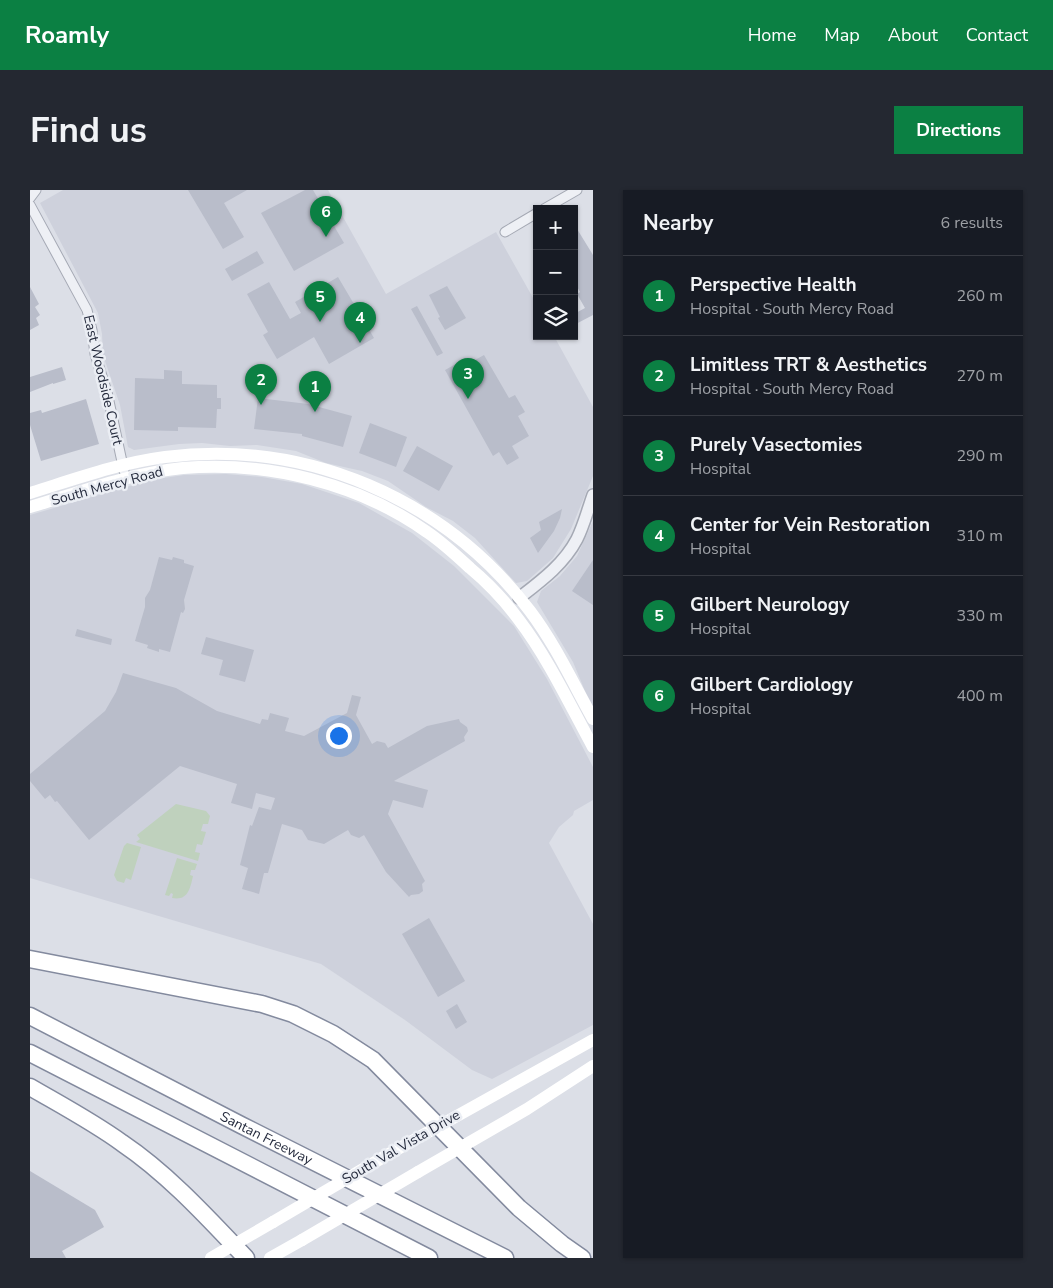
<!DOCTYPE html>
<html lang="en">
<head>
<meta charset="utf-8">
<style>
  :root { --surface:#171b24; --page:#242831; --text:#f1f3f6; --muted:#9ea1a6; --line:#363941; --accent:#0b8043 }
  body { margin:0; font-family:"Nunito Sans",sans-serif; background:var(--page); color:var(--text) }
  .controls { position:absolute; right:15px; top:15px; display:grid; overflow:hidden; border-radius:0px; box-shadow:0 1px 4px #0004 }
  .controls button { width:45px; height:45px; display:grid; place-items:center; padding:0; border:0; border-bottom:1px solid var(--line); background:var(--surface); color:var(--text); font:25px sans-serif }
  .you { position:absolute; left:308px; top:545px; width:18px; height:18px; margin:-12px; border:4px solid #fff; border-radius:50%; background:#1a73e8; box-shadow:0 0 0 8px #1a73e833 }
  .badge { display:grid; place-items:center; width:32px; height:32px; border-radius:50%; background:var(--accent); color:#fff; font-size:16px; font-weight:700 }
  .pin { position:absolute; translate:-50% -41px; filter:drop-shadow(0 1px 2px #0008) }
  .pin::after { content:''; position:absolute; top:26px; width:18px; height:15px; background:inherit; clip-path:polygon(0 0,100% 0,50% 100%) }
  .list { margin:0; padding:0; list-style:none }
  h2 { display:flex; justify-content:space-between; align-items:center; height:65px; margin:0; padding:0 20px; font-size:21px }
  h2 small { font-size:16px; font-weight:400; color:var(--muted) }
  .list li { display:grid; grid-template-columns:32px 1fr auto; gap:15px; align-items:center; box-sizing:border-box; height:80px; padding:0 20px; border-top:1px solid var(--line) }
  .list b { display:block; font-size:19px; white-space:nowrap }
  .list p { margin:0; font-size:16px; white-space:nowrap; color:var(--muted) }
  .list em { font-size:16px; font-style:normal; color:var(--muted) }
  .icon { flex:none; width:28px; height:28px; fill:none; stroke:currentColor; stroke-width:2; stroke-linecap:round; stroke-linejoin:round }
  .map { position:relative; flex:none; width:563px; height:1068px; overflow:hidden; border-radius:0px }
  header { display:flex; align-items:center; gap:30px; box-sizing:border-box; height:70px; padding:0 25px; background:var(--accent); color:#fff }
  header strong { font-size:24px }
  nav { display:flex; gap:28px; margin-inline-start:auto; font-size:18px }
  .intro { display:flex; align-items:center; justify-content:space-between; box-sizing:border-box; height:120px; padding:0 30px }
  h1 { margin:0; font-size:35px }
  .button { padding:12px 22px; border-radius:0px; background:var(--accent); color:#fff; font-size:18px; font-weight:700 }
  main { display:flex; gap:30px; padding:0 30px }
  aside { flex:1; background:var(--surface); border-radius:0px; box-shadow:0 1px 4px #0004 }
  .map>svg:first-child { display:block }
  .built { fill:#ced1dc }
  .green { fill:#bfd1bd }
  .building { fill:#b9bdca }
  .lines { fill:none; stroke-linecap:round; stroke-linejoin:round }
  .minor-casing { stroke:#a5a9b4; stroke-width:11 }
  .tertiary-casing { stroke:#a5a9b4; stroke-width:14 }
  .motorway-casing { stroke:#838a9e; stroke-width:19 }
  .minor { stroke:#eef0f5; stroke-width:9 }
  .tertiary { stroke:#eef0f5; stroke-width:11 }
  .secondary { stroke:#fff; stroke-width:12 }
  .motorway { stroke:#fff; stroke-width:16 }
  .secondary-bridge { stroke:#fff; stroke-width:12 }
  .labels { text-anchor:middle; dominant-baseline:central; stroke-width:5; stroke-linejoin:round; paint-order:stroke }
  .street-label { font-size:14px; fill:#252b3d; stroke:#ebeef4 }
</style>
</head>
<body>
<header>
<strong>Roamly</strong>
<nav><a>Home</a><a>Map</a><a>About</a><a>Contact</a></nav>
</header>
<div class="intro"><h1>Find us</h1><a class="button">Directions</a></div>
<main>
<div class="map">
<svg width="563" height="1068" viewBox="0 0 563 1068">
  <rect width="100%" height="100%" fill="#dcdfe7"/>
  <g class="built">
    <polygon points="33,0 298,0 356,104 466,42 507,115 507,146 524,146 563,217 563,286 541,339 523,368 497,391 486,393 445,348 423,331 396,317 358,291 332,281 296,273 266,261 227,255 200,256 172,253 149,254 104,260 98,257 90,215 73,165 72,144 68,123 10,13"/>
    <polygon points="196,284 232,287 272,294 329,313 382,343 424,376 484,436 517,489 563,577 563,610 544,621 543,625 529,637 519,653 563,734 563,835 462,889 442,880 375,830 291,774 0,688 0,325 120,290 154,285"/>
    <polygon points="563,331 563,516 555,501 543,472 507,412 511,401 530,386 547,366"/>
  </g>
  <g class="green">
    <polygon points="146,614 176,621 180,626 178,634 173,634 171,641 176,642 172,655 167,654 165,662 170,663 168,671 106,652 110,649 107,645"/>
    <polygon points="97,653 111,657 101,690 96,688 94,693 87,691 84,685 94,656"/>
    <path d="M147,668L167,674L165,680H161L160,685L163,686C160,699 158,711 142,708L143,704L141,703L139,706L135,705Z"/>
  </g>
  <g class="building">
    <polygon points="158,0 217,0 194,13 214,47 193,59"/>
    <polygon points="275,0 283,0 314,53 264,81 231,23"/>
    <polygon points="544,34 563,65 563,125 544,135 544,124 555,118 547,104 550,102 544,91"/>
    <polygon points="227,61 234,73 202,91 195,79"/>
    <polygon points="308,87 344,148 299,174 284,147 247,169 233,145 238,142 217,104 239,92 260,129 271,123 265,112"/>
    <polygon points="417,96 436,128 415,140 408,128 410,127 399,105"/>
    <polygon points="0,97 9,114 5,117 10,125 6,128 9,135 0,140"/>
    <polygon points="387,116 413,163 407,166 381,119"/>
    <polygon points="454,165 479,208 485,205 495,222 488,226 499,246 482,256 489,268 477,275 469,262 463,266 415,180 435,169 438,174"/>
    <polygon points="32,177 36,190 23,194 23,193 0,202 0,187"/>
    <polygon points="134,180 152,181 152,194 187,195 187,208 191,208 191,219 187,219 186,238 148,237 148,241 104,240 105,188 134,189"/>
    <polygon points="228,208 278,214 322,226 313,257 272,246 272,244 224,239"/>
    <polygon points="56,209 69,254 11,271 0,235 0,223 11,220 12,223"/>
    <polygon points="340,233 377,247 366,277 329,263"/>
    <polygon points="387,256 423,276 409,301 373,281"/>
    <polygon points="532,319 530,328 524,341 508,363 500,348 511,340 509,332"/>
    <polygon points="129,367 142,370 143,367 154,370 154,373 164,376 154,410 155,419 153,423 151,422 140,462 129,459 129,462 117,458 118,455 105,451 115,417 115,408 120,400"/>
    <polygon points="563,370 563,415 542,401"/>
    <polygon points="47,439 82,449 81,455 45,446"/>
    <polygon points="176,447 224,460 215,492 189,485 193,470 171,464"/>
    <polygon points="93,483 146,498 187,521 230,534 232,529 238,530 240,523 259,528 255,541 274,546 317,523 322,505 331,507 326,525 342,554 347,551 355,553 358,558 397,536 429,529 430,532 437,537 438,541 434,547 435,551 364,591 398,600 393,618 363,610 358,624 395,691 392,694 393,701 389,704 381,705 379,707 356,682 334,645 329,648 321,645 318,640 294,654 278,650 272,640 252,634 238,683 234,683 229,704 212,699 218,678 210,675 220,635 222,636 229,617 241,620 245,608 226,603 222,619 201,613 207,594 150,576 59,650 27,611 25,612 20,605 15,609 0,591 0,584 75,521 86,502"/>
    <polygon points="399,728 435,791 408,807 372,744"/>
    <polygon points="427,814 437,832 426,839 416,821"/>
    <polygon points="0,981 65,1020 74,1037 32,1061 36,1068 0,1068"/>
  </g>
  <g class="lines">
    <defs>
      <g id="minor">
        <polyline points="0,8 6,0"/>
        <polyline points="0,15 57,120 62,140 65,164 77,202 94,281"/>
        <polyline points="514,19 547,0"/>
        <polyline points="475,42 507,23"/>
      </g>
      <path id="tertiary" d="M489,408C511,391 534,374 547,349C554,335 558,319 563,305"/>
      <g id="motorway">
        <polyline points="0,769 232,814 263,824 303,844 343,870 489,1018 532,1054 552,1068"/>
        <path id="s1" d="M0,826L211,935L475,1068"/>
        <polyline points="0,863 399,1068"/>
        <path d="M0,897C31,915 63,932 92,953C138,984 178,1028 216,1068"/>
      </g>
    </defs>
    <use href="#minor" class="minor-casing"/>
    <use href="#tertiary" class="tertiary-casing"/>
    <use href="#motorway" class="motorway-casing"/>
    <use href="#minor" class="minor"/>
    <use href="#tertiary" class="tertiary"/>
    <g class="secondary">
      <path d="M0,303C45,289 89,273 135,267C276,249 414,308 500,421C525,454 543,493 563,529"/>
      <path d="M0,317C50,302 101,283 153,278C237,271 328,293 397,342C412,352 426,365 440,378C458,393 475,411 489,430C518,468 540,515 563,557"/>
      <polyline points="357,965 563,850"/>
      <polyline points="388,982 497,919 563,876"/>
      <polyline points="181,1068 243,1032"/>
      <polyline points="240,1068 272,1050"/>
    </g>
    <use href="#motorway" class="motorway"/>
    <g class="secondary-bridge">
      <polyline points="243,1032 357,965"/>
      <polyline points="272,1050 388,982"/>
    </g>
  </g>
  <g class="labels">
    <g class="street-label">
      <text transform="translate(73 190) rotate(77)">East Woodside Court</text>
      <text transform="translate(77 296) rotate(-15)">South Mercy Road</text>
      <text stroke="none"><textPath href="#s1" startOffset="266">Santan Freeway</textPath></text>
      <text transform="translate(371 957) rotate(-30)">South Val Vista Drive</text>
    </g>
  </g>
</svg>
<div class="controls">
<button>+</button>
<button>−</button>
<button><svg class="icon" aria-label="layers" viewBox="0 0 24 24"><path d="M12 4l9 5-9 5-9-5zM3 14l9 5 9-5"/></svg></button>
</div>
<div class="you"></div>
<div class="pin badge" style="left:285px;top:222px">1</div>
<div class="pin badge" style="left:231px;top:215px">2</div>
<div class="pin badge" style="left:438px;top:209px">3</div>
<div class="pin badge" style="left:330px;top:153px">4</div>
<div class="pin badge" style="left:290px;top:132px">5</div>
<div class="pin badge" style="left:296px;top:47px">6</div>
</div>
<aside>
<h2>Nearby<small>6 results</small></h2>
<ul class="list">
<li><span class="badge">1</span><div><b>Perspective Health</b><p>Hospital · South Mercy Road</p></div><em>260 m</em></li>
<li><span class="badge">2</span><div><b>Limitless TRT &amp; Aesthetics</b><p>Hospital · South Mercy Road</p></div><em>270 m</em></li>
<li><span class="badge">3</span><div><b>Purely Vasectomies</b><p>Hospital</p></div><em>290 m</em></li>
<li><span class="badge">4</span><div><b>Center for Vein Restoration</b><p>Hospital</p></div><em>310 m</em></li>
<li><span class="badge">5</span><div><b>Gilbert Neurology</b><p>Hospital</p></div><em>330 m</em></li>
<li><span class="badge">6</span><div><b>Gilbert Cardiology</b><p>Hospital</p></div><em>400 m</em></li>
</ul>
</aside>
</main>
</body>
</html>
